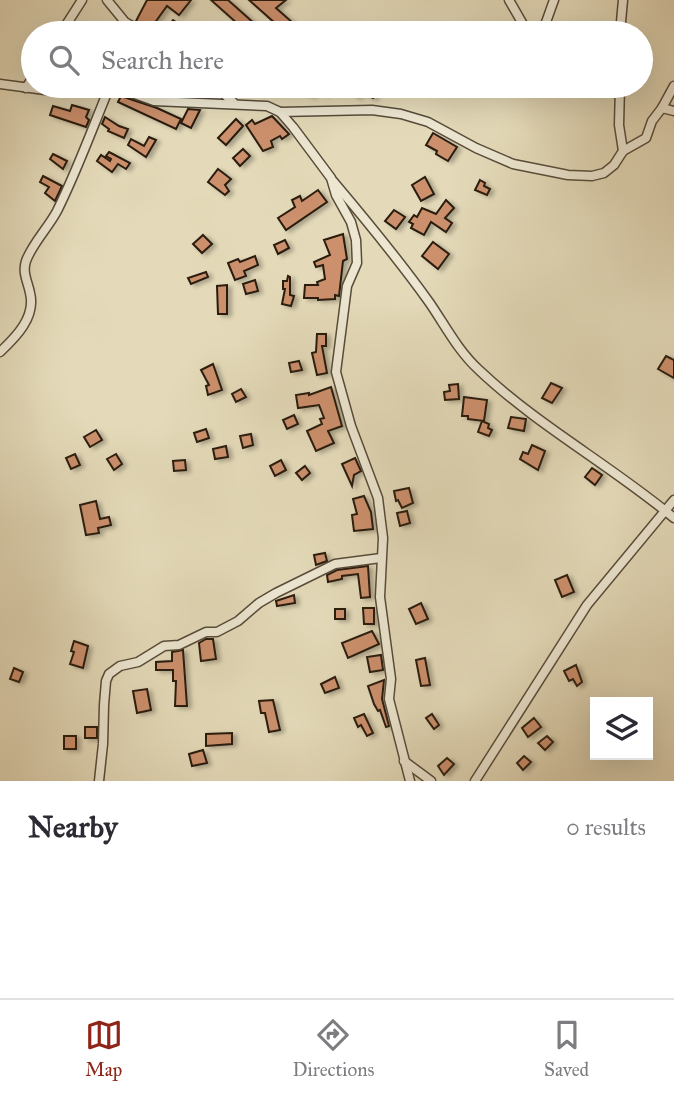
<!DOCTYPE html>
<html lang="en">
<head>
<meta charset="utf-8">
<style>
  :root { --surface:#fff; --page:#f2f2f3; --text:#2b2b33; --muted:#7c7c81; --line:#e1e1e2; --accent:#8f2418 }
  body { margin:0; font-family:"IM FELL Great Primer",serif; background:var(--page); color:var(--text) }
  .controls { position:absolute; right:21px; bottom:21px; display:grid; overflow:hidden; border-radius:0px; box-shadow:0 7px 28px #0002 }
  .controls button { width:63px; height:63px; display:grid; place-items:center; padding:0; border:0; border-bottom:2px solid var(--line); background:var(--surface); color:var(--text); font:35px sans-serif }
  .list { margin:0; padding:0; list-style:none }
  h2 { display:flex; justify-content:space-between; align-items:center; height:91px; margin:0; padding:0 28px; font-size:30px }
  h2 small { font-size:23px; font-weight:400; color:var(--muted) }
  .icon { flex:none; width:38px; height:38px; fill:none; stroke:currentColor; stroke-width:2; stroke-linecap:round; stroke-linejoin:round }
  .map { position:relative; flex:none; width:674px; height:781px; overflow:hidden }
  .search { position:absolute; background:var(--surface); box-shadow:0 7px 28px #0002; left:21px; right:21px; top:21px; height:77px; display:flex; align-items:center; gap:18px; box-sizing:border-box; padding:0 24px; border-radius:38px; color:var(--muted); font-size:26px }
  .sheet { height:217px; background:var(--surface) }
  nav { display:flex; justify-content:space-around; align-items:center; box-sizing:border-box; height:98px; border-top:2px solid var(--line); background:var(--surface); font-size:19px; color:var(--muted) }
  nav a { display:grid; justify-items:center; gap:4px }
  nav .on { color:var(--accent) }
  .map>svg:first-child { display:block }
  .building { fill:#cc906d; stroke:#291c10; stroke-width:2; filter:url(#shadow) }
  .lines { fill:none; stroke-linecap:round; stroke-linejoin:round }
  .street-casing { stroke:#584c3a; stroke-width:11 }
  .street { stroke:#ede7d2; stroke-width:8 }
</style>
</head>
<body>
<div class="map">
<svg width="674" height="781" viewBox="0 0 674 781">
  <defs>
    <filter id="shadow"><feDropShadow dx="4" dy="2" stdDeviation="2" flood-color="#0004"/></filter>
  </defs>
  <rect width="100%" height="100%" fill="#e4dab9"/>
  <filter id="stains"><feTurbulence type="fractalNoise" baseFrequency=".00286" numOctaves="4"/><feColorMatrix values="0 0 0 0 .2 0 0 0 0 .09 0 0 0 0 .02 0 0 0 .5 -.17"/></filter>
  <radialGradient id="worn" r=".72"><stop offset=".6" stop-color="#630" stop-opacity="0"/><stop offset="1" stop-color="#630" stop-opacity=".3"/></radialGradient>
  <g class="building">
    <polygon points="147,0 191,0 179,15 167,6 154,24 165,31 173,20 193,33 150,33 148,28 136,21"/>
    <polygon points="211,0 228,0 265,33 248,33"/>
    <polygon points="249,0 286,0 276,8 293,23 285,32"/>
    <polygon points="287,86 356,86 362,89 358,97 343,89 341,93 328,87 325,94 314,89 312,96"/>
    <polygon points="367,86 379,86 373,98 363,93"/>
    <polygon points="121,96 157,108 181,119 176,129 118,102"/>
    <polygon points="72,105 89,110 86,117 89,120 86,127 50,115 53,106 70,111"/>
    <polygon points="188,109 200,110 191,128 181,123"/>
    <polygon points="272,116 289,134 282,139 280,136 271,141 273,147 263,151 246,125 252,120 255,124"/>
    <polygon points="105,117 119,126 128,129 124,138 108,131 109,129 102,124"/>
    <polygon points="236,119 243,126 226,145 218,138"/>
    <polygon points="433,133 457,147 448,161 436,154 437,151 426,145"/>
    <polygon points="149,137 156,140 146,157 128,145 131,139 144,146"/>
    <polygon points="243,149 250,156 240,166 233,158"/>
    <polygon points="109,152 130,163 126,169 118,164 112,172 97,161 101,155 110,161 111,159 106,156"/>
    <polygon points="53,154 67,161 63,169 50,159"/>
    <polygon points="218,169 231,179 225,185 229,191 225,195 208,182"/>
    <polygon points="43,176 62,186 55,201 45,193 49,187 40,182"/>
    <polygon points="425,177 434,194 421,201 412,185"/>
    <polygon points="480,180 485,183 484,186 490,189 487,195 475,190"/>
    <polygon points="318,190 327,202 286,230 278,218 295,207 292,200 300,196 302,201"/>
    <polygon points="446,200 454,208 445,218 452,223 446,232 431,222 424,235 411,228 413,224 409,222 414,215 417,217 422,208 436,214"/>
    <polygon points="394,210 405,217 396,229 385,221"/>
    <polygon points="343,234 347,259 343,261 339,296 335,295 335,299 318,300 318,298 304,298 305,285 318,285 317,282 325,279 323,265 316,267 314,262 330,255 324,240"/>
    <polygon points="203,235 212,244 202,253 193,244"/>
    <polygon points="285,240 289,248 278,254 274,245"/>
    <polygon points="433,242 449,254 438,269 422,256"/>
    <polygon points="255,256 258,265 244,271 246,276 235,280 228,263 238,259 240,262"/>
    <polygon points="206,272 208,277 191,284 188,278"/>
    <polygon points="288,276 290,277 290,295 294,296 291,306 282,304 285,289 283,289 283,281 287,281"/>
    <polygon points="255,280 258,291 246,294 243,284"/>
    <polygon points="227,285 227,314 218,314 217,286"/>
    <polygon points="317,334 326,334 326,346 322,346 327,373 317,375 312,353 316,352"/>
    <polygon points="666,356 674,360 674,378 658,369"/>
    <polygon points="299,361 302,370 291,372 289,363"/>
    <polygon points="213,364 222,390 208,395 206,386 209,385 201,370"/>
    <polygon points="551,383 562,388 552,403 542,398"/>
    <polygon points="458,384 459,399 445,400 444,392 450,391 449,385"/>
    <polygon points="331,387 342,426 328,431 334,443 316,451 307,431 322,424 320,419 324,418 319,405 298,408 296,395 309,393 309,395"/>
    <polygon points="241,389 246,397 236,402 232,394"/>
    <polygon points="464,397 487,400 484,421 468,419 468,416 462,416"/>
    <polygon points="294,415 298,424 287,429 283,420"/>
    <polygon points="511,417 526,419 524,431 508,428"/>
    <polygon points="482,421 489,424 488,428 492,430 489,436 478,432"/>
    <polygon points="206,429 209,438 197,442 194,433"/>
    <polygon points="96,430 102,440 90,447 84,437"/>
    <polygon points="251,434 253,445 243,448 240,436"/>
    <polygon points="532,445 545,451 538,470 520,459 523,452 528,454"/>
    <polygon points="226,446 228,457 215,459 213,449"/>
    <polygon points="75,454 80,465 71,469 66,458"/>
    <polygon points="116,454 122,464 114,470 107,459"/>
    <polygon points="355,458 361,471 354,475 352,486 342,464"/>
    <polygon points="185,460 186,470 174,471 173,461"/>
    <polygon points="281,460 286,470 275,476 270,466"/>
    <polygon points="305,466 310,473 302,480 296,473"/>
    <polygon points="592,468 602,475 595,485 585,477"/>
    <polygon points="409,488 413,503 402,508 398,500 396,501 394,491"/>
    <polygon points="364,496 371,512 373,529 354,531 352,515 357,514 353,499"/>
    <polygon points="96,501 100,519 109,517 111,525 98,528 99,533 86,535 80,505"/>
    <polygon points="407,511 410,523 400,526 397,513"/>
    <polygon points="325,553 327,561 316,565 314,555"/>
    <polygon points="368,566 370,597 361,598 358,574 342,576 342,579 328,582 327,575 337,570"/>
    <polygon points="567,575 574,592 562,597 555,580"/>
    <polygon points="294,595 295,603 277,606 276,601"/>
    <polygon points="421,603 428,619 416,624 409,609"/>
    <polygon points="363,608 374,608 374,624 364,624"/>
    <rect x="335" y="609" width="10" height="10"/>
    <polygon points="372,631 379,644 348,658 342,643"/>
    <polygon points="206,639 213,639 216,659 201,661 199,643"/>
    <polygon points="74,641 88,646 83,668 70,664 74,652 71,651"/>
    <polygon points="183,650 187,706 175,706 176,681 173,681 173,670 156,670 156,662 172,661 172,652"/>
    <polygon points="381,655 383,670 370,672 367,657"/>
    <polygon points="425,658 430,685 421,686 416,660"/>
    <polygon points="576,665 582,682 577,686 573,679 569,681 564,671"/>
    <polygon points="14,668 23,672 19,682 10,679"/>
    <polygon points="335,677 339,688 325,693 321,684"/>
    <polygon points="384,680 382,699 389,726 386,727 380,710 378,711 374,704 368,686"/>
    <polygon points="147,689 151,710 137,713 133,691"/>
    <polygon points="273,700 280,730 269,732 265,713 261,713 259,701"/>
    <polygon points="364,714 373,733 367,736 361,725 358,727 354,718"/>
    <polygon points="432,714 439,725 434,729 426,718"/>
    <polygon points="534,718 541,727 528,737 522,728"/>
    <rect x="85" y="727" width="12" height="11"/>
    <polygon points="232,733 232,744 206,746 206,734"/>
    <rect x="64" y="736" width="12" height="13"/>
    <polygon points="547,736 553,742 545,750 538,743"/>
    <polygon points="203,750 207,763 192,766 189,754"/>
    <polygon points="524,756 531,762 523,770 517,763"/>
    <polygon points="447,758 454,764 444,775 438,766"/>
  </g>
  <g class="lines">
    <defs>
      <g id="street">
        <polyline points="107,0 125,22 144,33"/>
        <polyline points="509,0 524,26 534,31 545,25 554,0"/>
        <polyline points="61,33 82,0"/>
        <polyline points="620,33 623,0"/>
        <polyline points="0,84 45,90 107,93 121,89 154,101 267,106 280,112 293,127 331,178 336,195 351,222 356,240 357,263 347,286 336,372 351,426 378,498 383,538 380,597 391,679 389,699 410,781"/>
        <polyline points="215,86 233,102"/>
        <polyline points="620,86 619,125 623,151"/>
        <polyline points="26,88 33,77"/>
        <polyline points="662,108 674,86"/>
        <polyline points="280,112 372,110 401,114 428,122 476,148 513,164 568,175 592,176 604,173 614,165 623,151 646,138 652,121 662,108 674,111"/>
        <path d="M333,181C366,220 399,260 429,302C445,325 458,351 479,370C538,426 612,466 674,518"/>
        <path d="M0,352C16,337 36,317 30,293C28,282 22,273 26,261C32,244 48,228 57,211C76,173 91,132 107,93"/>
        <polyline points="404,761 431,781"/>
        <polyline points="99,781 103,744 104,705 106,681 109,674 120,666 138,662 164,646 179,645 206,632 217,632 238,621 259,603 276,593 335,564 381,558"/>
        <polyline points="475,781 587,605 674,500"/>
      </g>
    </defs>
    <use href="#street" class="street-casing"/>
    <use href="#street" class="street"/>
  </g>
  <rect width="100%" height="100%" filter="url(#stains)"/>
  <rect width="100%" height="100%" fill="url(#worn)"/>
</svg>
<div class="controls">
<button><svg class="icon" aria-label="layers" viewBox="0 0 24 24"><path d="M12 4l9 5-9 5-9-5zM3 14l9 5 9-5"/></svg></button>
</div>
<div class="search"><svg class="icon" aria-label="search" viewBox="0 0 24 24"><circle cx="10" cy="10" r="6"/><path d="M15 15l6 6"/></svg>Search here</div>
</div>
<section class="sheet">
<h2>Nearby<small>0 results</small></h2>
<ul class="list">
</ul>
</section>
<nav>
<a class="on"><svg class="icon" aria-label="map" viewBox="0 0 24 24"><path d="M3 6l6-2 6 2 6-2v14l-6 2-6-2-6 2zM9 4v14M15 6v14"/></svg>Map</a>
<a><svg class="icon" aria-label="directions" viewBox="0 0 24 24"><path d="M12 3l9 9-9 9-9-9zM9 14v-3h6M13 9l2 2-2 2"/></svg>Directions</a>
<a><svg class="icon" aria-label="saved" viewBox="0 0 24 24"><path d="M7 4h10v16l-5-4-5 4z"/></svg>Saved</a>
</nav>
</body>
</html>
